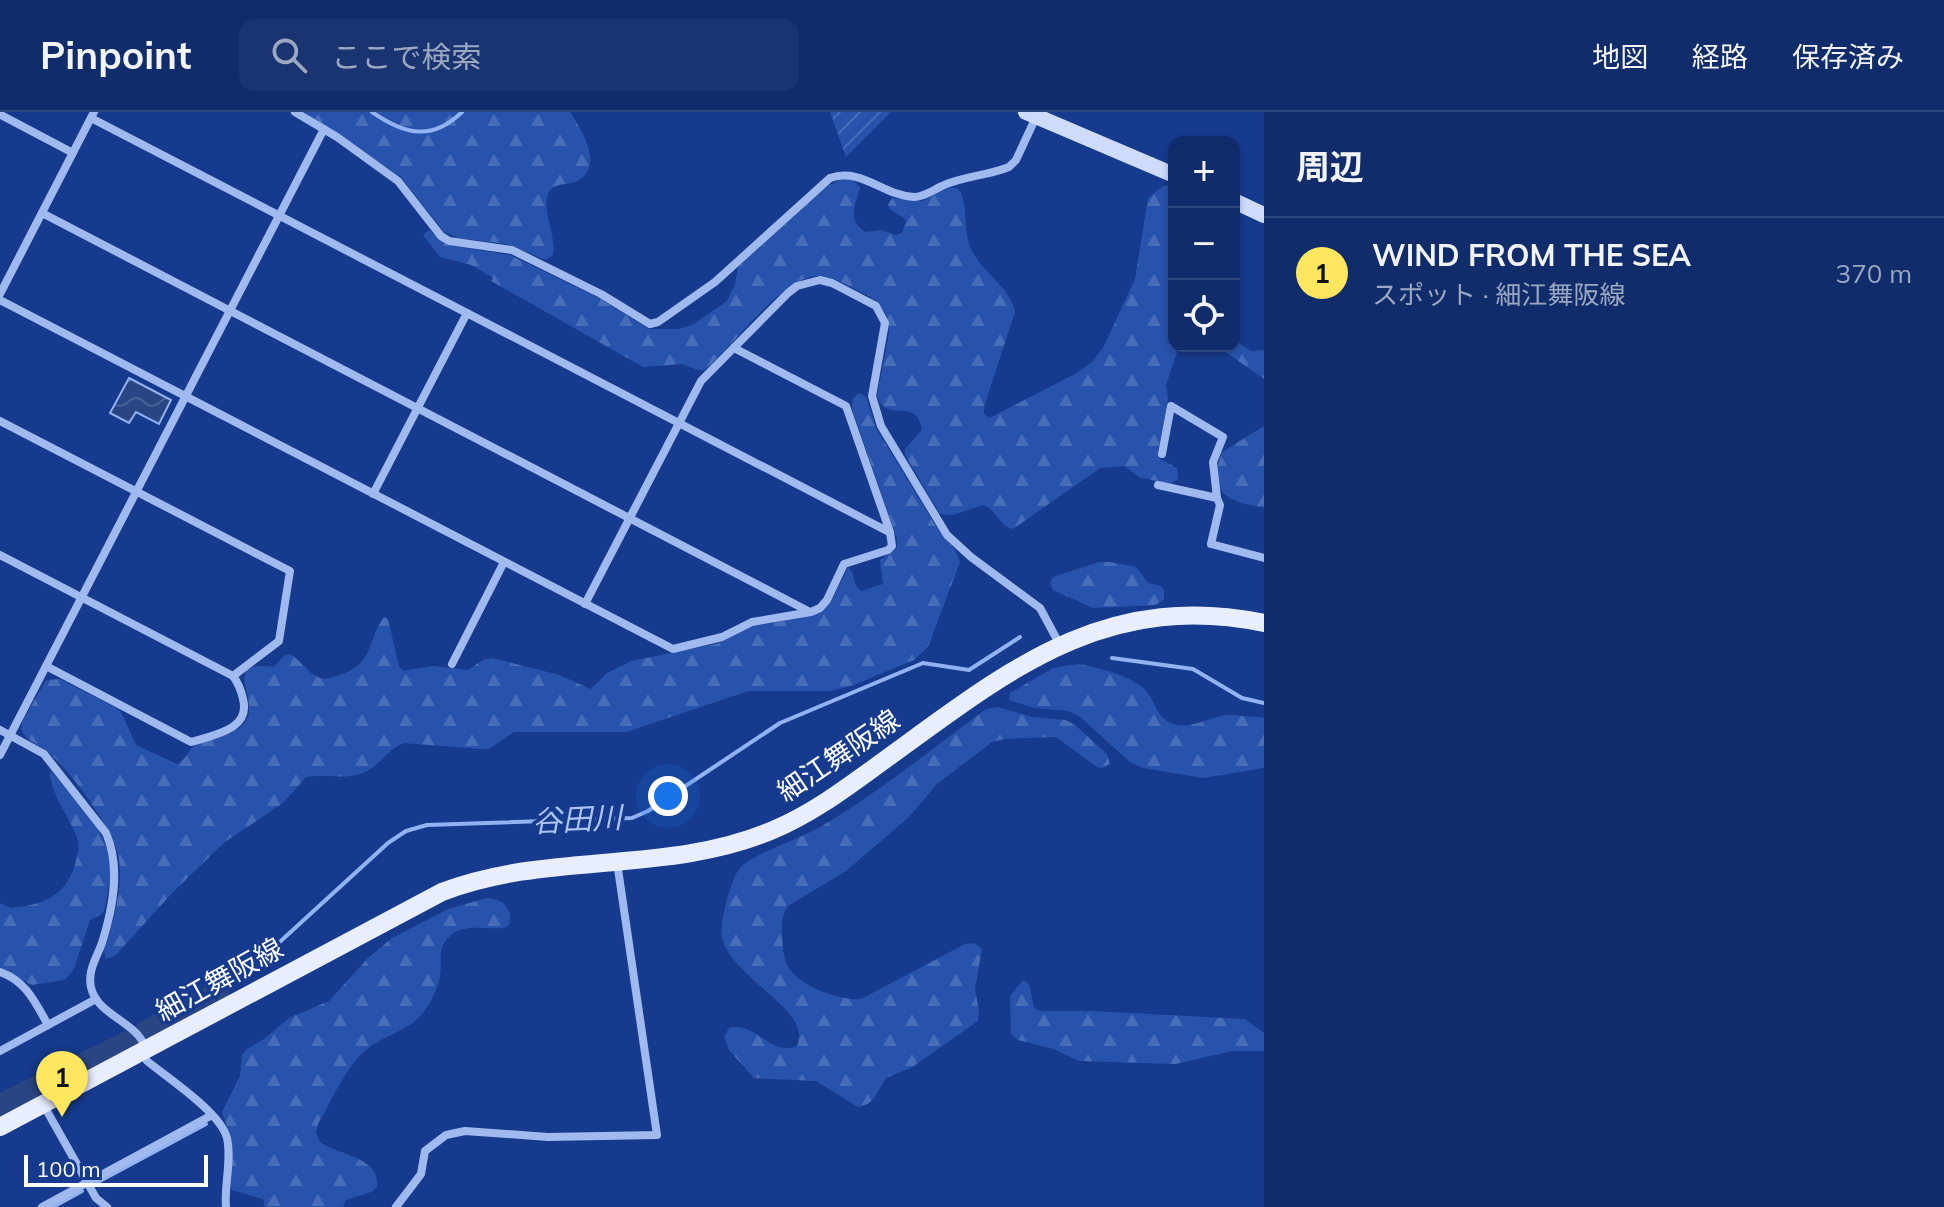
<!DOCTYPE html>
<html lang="ja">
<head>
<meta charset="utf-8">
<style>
  :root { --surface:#102c6a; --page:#193470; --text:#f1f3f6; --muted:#9ca7c1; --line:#30487e; --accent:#ffe65f }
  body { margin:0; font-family:Mulish,"Noto Sans JP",sans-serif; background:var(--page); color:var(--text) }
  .controls { position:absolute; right:24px; top:24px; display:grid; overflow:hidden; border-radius:16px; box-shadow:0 2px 6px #0004 }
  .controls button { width:72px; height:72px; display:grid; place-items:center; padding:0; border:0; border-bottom:2px solid var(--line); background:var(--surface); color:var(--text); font:40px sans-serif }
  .scale { position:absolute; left:24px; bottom:20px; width:184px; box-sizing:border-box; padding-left:8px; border:4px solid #fff; border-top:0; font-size:22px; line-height:28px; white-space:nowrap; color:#fff; -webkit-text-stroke:6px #163a8d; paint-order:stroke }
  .you { position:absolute; left:668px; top:684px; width:28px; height:28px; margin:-20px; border:6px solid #fff; border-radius:50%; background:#1a73e8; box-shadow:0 0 0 12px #1a73e833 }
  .badge { display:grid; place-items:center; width:52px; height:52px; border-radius:50%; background:var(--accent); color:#111; font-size:26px; font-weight:700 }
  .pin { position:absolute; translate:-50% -66px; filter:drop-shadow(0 2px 4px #0008) }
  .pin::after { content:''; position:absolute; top:42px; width:28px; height:24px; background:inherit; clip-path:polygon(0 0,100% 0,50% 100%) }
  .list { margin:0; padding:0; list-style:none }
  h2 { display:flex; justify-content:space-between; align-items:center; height:104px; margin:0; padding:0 32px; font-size:34px }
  h2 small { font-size:26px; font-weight:400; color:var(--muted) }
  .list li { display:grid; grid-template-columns:52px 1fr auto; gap:24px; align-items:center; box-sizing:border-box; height:112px; padding:0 32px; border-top:2px solid var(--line) }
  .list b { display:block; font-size:30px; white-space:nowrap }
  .list p { margin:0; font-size:26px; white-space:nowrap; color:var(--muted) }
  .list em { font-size:26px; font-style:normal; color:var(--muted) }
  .icon { flex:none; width:44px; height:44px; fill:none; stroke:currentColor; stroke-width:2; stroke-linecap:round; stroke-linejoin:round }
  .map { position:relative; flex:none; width:1264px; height:1095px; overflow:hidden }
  header { display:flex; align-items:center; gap:48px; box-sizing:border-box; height:112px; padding:0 40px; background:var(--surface); border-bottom:2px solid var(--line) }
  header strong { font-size:38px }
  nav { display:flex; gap:44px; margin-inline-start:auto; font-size:28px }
  .search { width:560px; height:72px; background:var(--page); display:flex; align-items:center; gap:20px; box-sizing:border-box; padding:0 28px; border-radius:16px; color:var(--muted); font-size:30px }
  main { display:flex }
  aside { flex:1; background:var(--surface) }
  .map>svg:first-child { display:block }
  .forest { fill:url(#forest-firs) }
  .garden { fill:url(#garden-furrows) }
  .water { fill:url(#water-waves); stroke:#92b2f2; stroke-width:2 }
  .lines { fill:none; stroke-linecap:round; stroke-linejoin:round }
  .stream { stroke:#92b2f2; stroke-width:4 }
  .river { stroke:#2a4583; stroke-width:22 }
  .street { stroke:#a0baef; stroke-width:8 }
  .secondary { stroke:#cedbfb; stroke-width:16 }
  .primary { stroke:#e9eeff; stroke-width:18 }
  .labels { text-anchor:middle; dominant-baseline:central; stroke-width:7; stroke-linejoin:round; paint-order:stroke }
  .street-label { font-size:28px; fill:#fff; stroke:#163a8d }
  .water-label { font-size:30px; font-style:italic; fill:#acc4f7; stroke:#163a8d }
</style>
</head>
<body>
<header>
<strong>Pinpoint</strong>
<div class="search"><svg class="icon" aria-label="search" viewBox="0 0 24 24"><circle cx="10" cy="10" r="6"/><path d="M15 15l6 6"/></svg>ここで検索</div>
<nav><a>地図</a><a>経路</a><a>保存済み</a></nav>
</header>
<main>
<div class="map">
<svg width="1264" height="1095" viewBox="0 0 1264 1095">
  <defs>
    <pattern id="forest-firs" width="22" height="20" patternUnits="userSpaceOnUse" patternTransform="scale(2)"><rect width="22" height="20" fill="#2853ac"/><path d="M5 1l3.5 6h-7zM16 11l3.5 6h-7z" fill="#486db8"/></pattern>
    <pattern id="garden-furrows" width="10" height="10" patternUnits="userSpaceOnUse" patternTransform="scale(2)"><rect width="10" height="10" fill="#2853ac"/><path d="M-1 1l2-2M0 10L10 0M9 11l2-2" fill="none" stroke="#486db8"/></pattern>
    <pattern id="water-waves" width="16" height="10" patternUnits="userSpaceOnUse" patternTransform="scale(2)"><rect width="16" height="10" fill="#2a4583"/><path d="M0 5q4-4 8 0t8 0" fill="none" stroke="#4a6196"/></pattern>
  </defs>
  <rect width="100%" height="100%" fill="#163a8d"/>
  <g class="forest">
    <path d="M304,0H570C582,18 606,57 575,70C565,73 553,71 548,82C541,96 557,126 553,143L546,148L506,132L459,126L444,120L401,65Z"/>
    <path d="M847,67L854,69L860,75C856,94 846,106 865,120L881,118L896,123L902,121L906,108L890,97L888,93L892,86L922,89L948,76H956L961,80C968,99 963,119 971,137C982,161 1009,173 1015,200L984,295V302L989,306L1077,261L1092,250L1104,234L1135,167L1148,86L1163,74L1174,72V234H1179L1166,273L1168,287L1158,340L1160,347L1177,356L1178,367L1170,372L1139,365L1124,354L1100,356L1013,417C1000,415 997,399 984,393L952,403L940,402L905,343V337L922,318C917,283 886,313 877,284L889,221C889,199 879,188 859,179C846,173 833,164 818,164C784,163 732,235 705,258H698L682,252L643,255L491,169L493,166L471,153L440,145L423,123L429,118L447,133L510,143L599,186L649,217H679L694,212L727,189L735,172L738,155L826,75L839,68Z"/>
    <polygon points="1234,228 1251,239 1264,238 1264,267 1217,234 1234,234"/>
    <path d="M859,281L866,285L876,316L934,411L955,438L960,450L928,535L914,548L854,573L831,579H748L627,620H514L489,637H481L404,631C387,637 379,655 363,661C346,668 324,662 306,665L283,691L225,730L174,779L115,844L106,847L104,839C113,812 123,776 119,747C116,720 69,657 47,639C40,633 27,629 23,621C20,615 22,614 23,608L46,568L60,567L116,596L121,600L136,633L177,652C186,648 187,640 194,634C211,623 232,627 245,610C262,588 218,547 274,555L285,543L290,542C301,548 308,562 320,566C327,568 333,565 339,563C374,553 367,528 384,505L388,507L399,554L403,559L433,554L468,558L483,548L492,546L559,563L591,577L607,561L631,549L716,532L753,514L812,504L823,499L831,490L848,456L852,460L856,474L861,479L883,472L880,448L897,436V427L852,297L853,286Z"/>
    <path d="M1264,314V396C1229,389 1206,383 1222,340Z"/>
    <polygon points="1099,450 1110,450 1136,455 1148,471 1161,474 1164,478 1164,488 1155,493 1093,496 1053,478 1050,471 1053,465"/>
    <path d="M1078,552C1099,556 1138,564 1150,584C1156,593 1157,603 1167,609C1187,621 1207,605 1227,603C1239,603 1252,605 1264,606V656L1203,666L1143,656L1131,651L1079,604L1068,599L1034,596L1009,588L1010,581L1053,556Z"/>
    <path d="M998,595L1033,605L1065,608L1074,612L1107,642L1110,652L1102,656L1097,655L1056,625L1005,627L992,630L937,672L909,705L846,759L788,794C781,804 782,813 782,825C783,836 783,847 789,856C799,874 844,891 863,886L965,832L975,831L982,837L975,877L979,899L978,909L911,956L886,966L874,986L868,992L858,995L816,969L754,966L729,938L724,925L729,916C756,909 770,945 797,934C813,897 732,868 722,825C719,812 731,766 740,756C753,741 801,727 822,714C879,680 932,637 986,597Z"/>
    <path d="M50,658L95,712L107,735L111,761L105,796L102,802L90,808L74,857L65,868L32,873L0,856V791L11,796C47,793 70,781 77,744C78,737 80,732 77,726C70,705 49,680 50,658Z"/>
    <path d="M487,786C503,787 513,796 509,813L504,816C486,818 465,811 450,824C436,837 443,848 440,864C438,875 432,889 425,898C410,920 384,922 365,939C344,957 332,989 318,1012L316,1021L320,1030C338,1043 381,1045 377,1075L371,1080L346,1088L343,1095H265L263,1087L232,1078L229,1070L231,1025L222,1000L240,964L242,943L247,937L264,927L289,906L329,889L368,846L392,826L448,797Z"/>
    <polygon points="1023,868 1029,872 1034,896 1041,899 1091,899 1245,907 1264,921 1264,939 1232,939 1176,952 1079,949 1053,937 1018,928 1011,922 1010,884"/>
  </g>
  <polygon class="garden" points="830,0 891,0 846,45"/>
  <polygon class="water" points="129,266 171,288 159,312 136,300 129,311 110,301"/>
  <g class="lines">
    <g class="stream">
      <path d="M372,0C404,22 431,30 462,0"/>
      <polyline points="1112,546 1193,557 1242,586 1264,591"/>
      <polyline points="237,869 388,731 406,719 427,713 632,706 648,699 780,611 923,551 969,558 1020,525"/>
      <polyline points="96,1071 206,1012"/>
      <polyline points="53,1095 82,1079"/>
    </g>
    <g class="river">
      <polyline points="145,920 218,880"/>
      <polyline points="0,993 131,928"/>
    </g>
    <g class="street">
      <path d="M295,0L337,25L398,69L441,124L449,129L512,138L601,182L650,212L658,210L715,170L830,66C861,55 884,84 914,85C924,85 933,78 942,74C963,64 987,64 1009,55L1016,48L1036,5"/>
      <polyline points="1,3 73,41"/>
      <polyline points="91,6 889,420"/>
      <polyline points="42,101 810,500"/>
      <polyline points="0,182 94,0"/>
      <polyline points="0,188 673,537 722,525 752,510 811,500 820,496 827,488 844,452 888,438 892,434 890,420 846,294 734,236"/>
      <polyline points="0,309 290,459 279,529 233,564"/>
      <polyline points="1162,342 1171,294 1223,325 1213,350 1217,386"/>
      <polyline points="1158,373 1217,386 1220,393 1211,432 1264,446"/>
      <polyline points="373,382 467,201"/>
      <path d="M0,443L233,564C239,572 241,578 243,587C251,618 213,623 191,630L46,554"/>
      <polyline points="585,492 701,269 788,181 797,174 820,168 832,171 876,194 885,211 872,284 881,314 947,423 971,445 1040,496 1060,533"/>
      <polyline points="452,552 504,450"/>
      <path d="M0,618L44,642L106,721C121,755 113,796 102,831C96,847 86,861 92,879C99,899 123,907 137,922C141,926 144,932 147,937"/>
      <polyline points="0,643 324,17"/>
      <path d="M0,860C26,869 35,890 48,913"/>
      <polyline points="0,939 96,887"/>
      <path d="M143,941L147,949C168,966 221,1001 227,1026C232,1048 224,1073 226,1095"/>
      <polyline points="43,992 96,1086 107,1095"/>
      <polyline points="42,1095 212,1003"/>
      <polyline points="396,1095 421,1062 425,1039 446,1023 465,1019 548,1025 657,1023 617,750"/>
    </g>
    <g class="secondary">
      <polyline points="1026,0 1174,63"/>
      <polyline points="1234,89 1264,103"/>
    </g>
    <path class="primary" d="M0,1015L442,780C548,739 668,763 773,718C814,701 850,673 886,647C1006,560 1104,478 1264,511"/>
  </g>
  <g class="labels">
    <g class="street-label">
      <text transform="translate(838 643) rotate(-34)">細江舞阪線</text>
      <text transform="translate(219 867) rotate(-29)">細江舞阪線</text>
    </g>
    <g class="water-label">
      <text transform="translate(577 707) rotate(-3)">谷田川</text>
    </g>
  </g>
</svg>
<div class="controls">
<button>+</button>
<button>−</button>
<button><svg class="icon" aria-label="locate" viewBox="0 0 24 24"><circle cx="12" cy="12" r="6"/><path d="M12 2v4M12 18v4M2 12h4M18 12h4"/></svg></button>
</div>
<div class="scale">100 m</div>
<div class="you"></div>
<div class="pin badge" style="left:62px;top:1005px">1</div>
</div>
<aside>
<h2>周辺<small></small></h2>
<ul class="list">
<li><span class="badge">1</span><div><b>WIND FROM THE SEA</b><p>スポット · 細江舞阪線</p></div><em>370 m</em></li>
</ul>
</aside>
</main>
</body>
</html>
